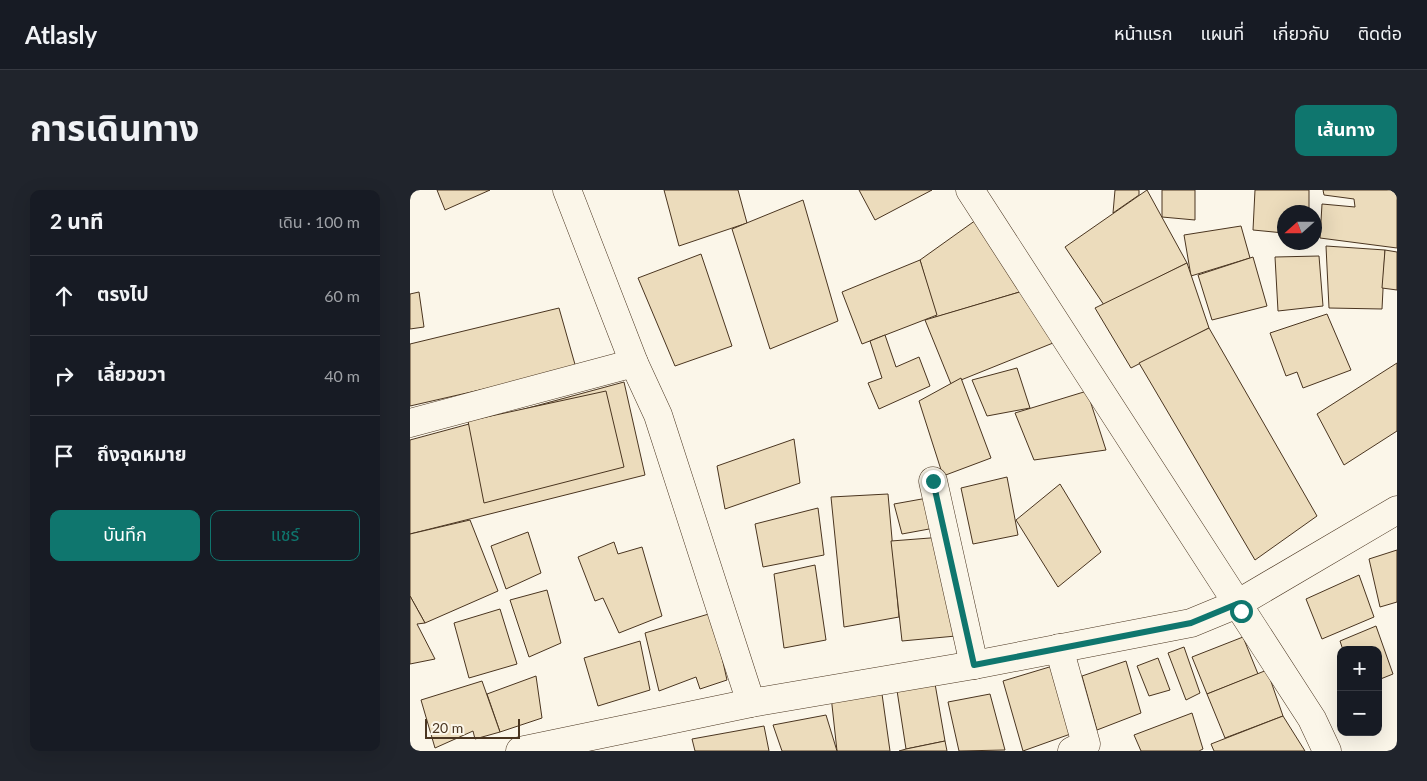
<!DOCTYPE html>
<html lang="th">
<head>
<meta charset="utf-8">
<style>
  :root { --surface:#171b24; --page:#20242c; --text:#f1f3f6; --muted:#9ea1a6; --line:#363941; --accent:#0f766e }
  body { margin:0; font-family:Lato,"Noto Sans Thai",sans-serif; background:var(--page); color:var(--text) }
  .controls { position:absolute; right:15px; bottom:15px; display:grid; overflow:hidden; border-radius:10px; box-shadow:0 5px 20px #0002 }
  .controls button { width:45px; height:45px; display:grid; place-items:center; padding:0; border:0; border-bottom:1px solid var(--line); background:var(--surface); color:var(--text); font:25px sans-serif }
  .compass { position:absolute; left:867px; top:15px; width:45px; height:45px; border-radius:50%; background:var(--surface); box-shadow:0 5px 20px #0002; rotate:249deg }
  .scale { position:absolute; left:15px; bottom:12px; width:95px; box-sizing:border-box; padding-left:5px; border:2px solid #4a3520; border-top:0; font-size:14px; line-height:18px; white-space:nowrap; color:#4a3520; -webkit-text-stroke:4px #fbf6e9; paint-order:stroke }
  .stop { position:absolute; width:15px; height:15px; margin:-11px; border:4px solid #0f766e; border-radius:50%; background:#fff }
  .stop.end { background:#0f766e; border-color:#fff; box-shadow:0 1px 5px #0008 }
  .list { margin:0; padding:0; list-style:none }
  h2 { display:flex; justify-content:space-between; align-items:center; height:65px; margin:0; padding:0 20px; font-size:21px }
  h2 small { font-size:16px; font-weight:400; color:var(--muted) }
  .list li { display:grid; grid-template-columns:32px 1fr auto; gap:15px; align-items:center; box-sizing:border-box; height:80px; padding:0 20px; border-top:1px solid var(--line) }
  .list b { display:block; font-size:19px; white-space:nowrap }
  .list em { font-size:16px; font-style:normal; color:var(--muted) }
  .actions { display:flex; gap:10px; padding:15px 20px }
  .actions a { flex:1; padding:11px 0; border:1px solid var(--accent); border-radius:10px; text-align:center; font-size:18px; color:var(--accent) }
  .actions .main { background:var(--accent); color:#fff }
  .icon { flex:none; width:28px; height:28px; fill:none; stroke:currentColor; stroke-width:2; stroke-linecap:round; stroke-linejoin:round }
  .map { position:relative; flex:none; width:987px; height:561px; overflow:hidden; border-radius:10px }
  header { display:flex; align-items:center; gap:30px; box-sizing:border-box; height:70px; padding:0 25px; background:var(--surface); border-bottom:1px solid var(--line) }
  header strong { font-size:24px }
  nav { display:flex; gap:28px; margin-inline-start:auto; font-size:18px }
  .intro { display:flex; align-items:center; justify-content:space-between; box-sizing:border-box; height:120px; padding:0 30px }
  h1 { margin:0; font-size:35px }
  .button { padding:12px 22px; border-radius:10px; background:var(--accent); color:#fff; font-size:18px; font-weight:700 }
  main { display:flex; gap:30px; padding:0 30px }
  aside { flex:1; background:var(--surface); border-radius:10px; box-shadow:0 5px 20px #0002 }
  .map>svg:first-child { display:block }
  .building { fill:#ecdcbc; stroke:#4a3520 }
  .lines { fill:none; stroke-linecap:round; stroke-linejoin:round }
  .minor-casing { stroke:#4a3520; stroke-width:29 }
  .minor { stroke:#fbf6e9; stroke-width:28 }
  .route { stroke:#0f766e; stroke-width:6 }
</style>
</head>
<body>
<header>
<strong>Atlasly</strong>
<nav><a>หน้าแรก</a><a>แผนที่</a><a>เกี่ยวกับ</a><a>ติดต่อ</a></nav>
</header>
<div class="intro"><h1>การเดินทาง</h1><a class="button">เส้นทาง</a></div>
<main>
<aside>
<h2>2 นาที<small>เดิน · 100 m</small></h2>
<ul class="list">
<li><svg class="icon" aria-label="ahead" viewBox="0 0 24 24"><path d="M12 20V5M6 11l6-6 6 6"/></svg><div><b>ตรงไป</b></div><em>60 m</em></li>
<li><svg class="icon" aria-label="right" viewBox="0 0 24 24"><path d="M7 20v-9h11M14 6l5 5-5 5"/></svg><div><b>เลี้ยวขวา</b></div><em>40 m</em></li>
<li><svg class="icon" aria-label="arrive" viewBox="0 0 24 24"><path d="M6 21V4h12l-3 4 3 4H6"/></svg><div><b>ถึงจุดหมาย</b></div></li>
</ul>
<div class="actions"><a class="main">บันทึก</a><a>แชร์</a></div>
</aside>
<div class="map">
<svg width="987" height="561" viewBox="0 0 987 561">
  <rect width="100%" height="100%" fill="#fbf6e9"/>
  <g class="building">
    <polygon points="27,0 80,0 35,20"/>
    <polygon points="254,0 328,0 337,33 269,56"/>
    <polygon points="449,0 522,0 465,30"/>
    <polygon points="705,0 729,0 729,5 703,23"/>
    <polygon points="737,0 777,73 694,115 655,57"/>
    <polygon points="752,0 785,0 785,30 752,27"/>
    <polygon points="845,0 899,0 899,22 874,22 874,43 843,40"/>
    <polygon points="913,0 987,0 987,58 910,48 912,14 945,17 944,9 914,5"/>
    <polygon points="393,10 428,131 360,159 322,39"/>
    <polygon points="566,30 613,101 526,127 510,70"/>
    <polygon points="831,36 840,68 781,86 774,45"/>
    <polygon points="916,56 975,60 972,119 919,118"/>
    <polygon points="975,60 987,62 987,100 972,98"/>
    <polygon points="291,64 322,156 265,176 228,88"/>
    <polygon points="909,66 913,116 868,121 865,67"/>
    <polygon points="843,67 857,116 802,130 788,85"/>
    <polygon points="510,70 527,125 452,154 432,102"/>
    <polygon points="777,73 799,138 721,178 685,118"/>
    <polygon points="613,101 643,153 541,194 515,130"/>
    <polygon points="9,102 14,137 0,139 0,104"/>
    <polygon points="149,118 166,178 0,216 0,154"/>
    <polygon points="917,124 941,180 893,198 887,182 876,186 860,143"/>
    <polygon points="799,138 907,326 845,370 729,173"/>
    <polygon points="475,145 486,177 509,167 520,196 469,219 458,193 472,188 460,151"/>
    <polygon points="987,173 987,241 934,275 907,224"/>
    <polygon points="607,178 620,218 577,226 562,190"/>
    <polygon points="551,188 581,268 533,286 509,211"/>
    <polygon points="214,192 235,285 0,344 0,250"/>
    <polygon points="196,201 214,277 74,313 58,231"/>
    <polygon points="677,201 696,260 624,270 605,223"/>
    <polygon points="384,249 390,293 315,319 307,276"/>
    <polygon points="597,287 608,345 563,354 551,298"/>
    <polygon points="650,294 691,362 648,397 606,330"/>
    <polygon points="478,304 489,427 434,437 421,307"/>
    <polygon points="523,307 530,337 492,344 484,314"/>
    <polygon points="408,318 414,365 353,377 345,334"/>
    <polygon points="60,330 88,401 15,433 0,406 0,344"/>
    <polygon points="118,342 131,383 96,399 81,356"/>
    <polygon points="533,347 546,446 492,451 481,351"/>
    <polygon points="204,352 208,364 232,357 252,426 209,443 193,408 185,411 168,367"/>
    <polygon points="987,360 987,412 970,417 959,369"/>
    <polygon points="405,375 416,450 374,458 364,384"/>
    <polygon points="949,385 964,427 912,449 896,409"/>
    <polygon points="137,400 151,453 119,467 100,410"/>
    <polygon points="0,406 15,433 7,434 25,469 0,474"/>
    <polygon points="90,419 107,474 59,488 44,433"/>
    <polygon points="302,423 317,490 290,499 286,487 249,501 235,443"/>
    <polygon points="966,436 983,484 968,490 968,460 933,460 930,451"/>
    <polygon points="833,447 848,484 797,504 782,467"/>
    <polygon points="230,451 240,500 188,516 174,468"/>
    <polygon points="774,457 790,503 776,510 758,463"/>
    <polygon points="748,468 760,500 739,506 727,476"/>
    <polygon points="716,471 731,523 687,540 672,486"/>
    <polygon points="646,475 666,542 613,561 593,491"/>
    <polygon points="857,480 873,526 815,548 797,504"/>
    <polygon points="126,486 132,528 90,542 77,504"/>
    <polygon points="524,488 535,551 496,559 486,494"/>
    <polygon points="72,491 90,542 65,549 63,541 25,558 11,510"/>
    <polygon points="472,504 480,561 427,561 421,506"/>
    <polygon points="580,504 595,560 549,561 538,512"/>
    <polygon points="782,523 793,559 789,561 731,561 724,545"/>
    <polygon points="416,525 427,561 372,561 363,535"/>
    <polygon points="873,526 895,561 804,561 801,554"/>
    <polygon points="354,536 359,561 285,561 282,549"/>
    <polygon points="535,551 537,561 489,561 496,559"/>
  </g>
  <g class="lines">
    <defs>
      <g id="minor">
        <polyline points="157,0 224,173 248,225 341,513"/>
        <polyline points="560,0 902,529 917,561"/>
        <polyline points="0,233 224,173"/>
        <polyline points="523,291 564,475"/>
        <polyline points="649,458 676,554 662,561"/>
        <polyline points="110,561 341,513 564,475 781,433 827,414 987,320"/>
      </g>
    </defs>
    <use href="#minor" class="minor-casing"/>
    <use href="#minor" class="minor"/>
  </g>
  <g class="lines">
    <polyline class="route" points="523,291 564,475 781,433 827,414 831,421"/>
  </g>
</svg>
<div class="controls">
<button>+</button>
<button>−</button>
</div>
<svg class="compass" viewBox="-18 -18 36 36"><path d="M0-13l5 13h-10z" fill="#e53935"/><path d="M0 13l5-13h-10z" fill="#9ea1a6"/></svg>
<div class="scale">20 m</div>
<div class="stop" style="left:831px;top:421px"></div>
<div class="stop end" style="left:523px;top:291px"></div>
</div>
</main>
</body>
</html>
